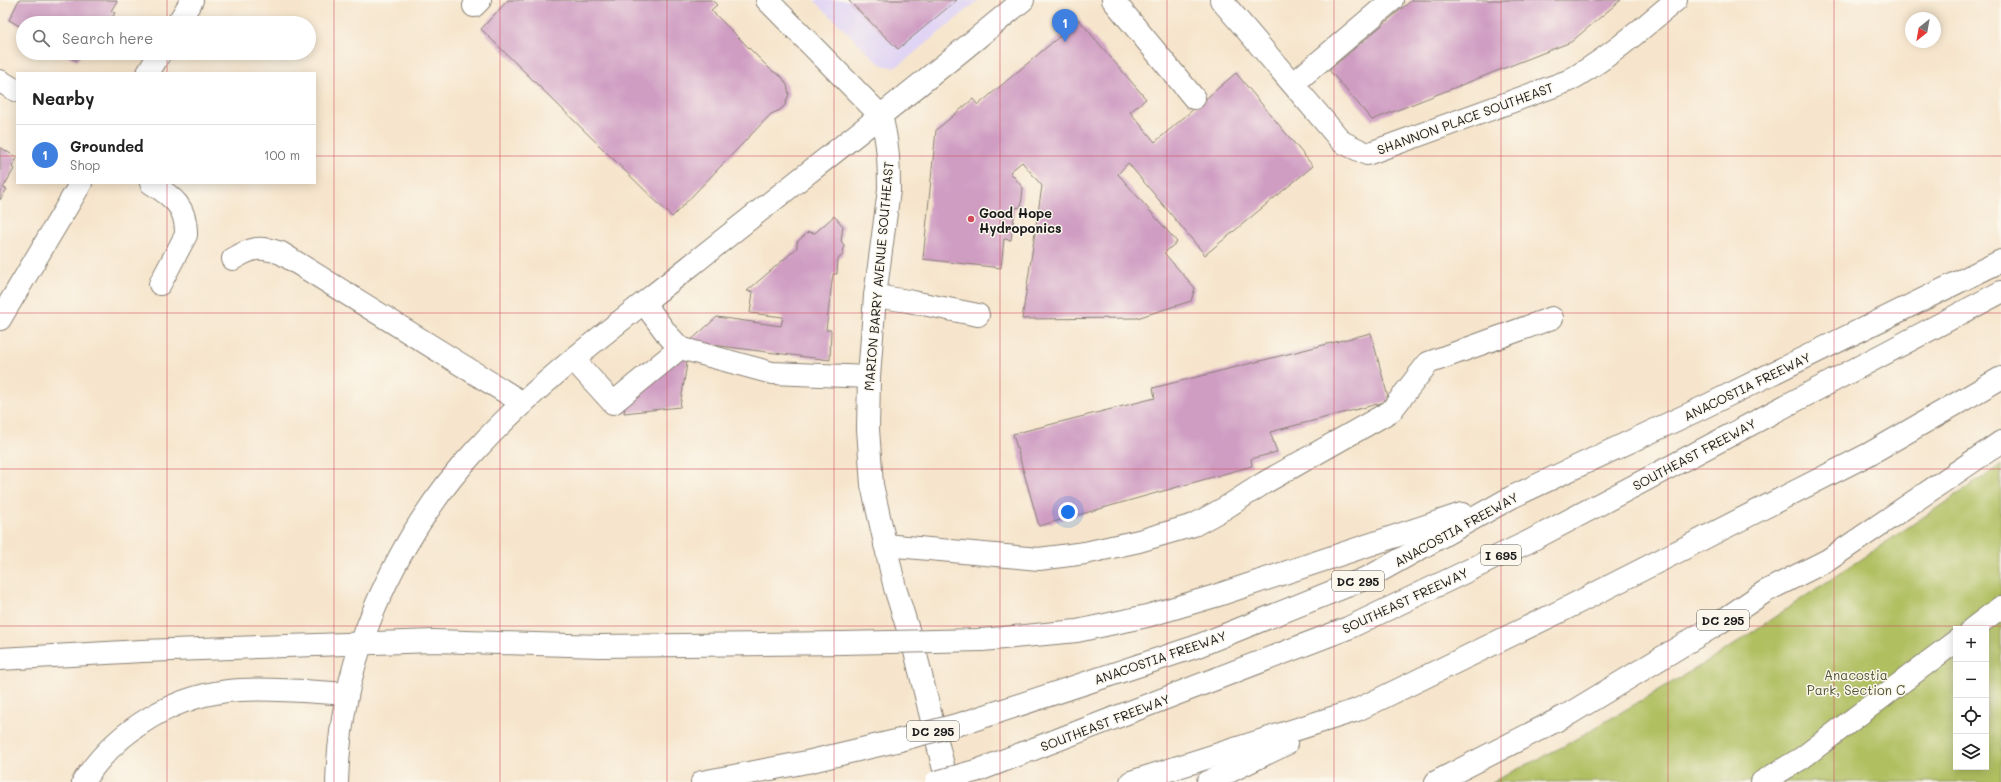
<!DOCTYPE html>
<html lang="en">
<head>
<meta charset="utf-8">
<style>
  :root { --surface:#fff; --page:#f2f2f2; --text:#222; --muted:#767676; --line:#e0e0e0; --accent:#1a73e8 }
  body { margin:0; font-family:Mali,sans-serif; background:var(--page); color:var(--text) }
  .controls { position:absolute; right:12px; bottom:12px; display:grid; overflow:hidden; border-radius:0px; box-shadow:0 2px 10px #0003 }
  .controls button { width:36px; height:36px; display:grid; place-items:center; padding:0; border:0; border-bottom:1px solid var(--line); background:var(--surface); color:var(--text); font:20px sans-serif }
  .compass { position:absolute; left:1905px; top:12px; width:36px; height:36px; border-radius:50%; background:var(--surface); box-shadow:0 2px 10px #0003; rotate:211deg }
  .you { position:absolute; left:1068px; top:512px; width:14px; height:14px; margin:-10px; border:3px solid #fff; border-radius:50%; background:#1a73e8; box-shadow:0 0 0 6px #1a73e833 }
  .badge { display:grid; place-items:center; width:26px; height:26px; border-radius:50%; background:var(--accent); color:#fff; font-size:13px; font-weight:700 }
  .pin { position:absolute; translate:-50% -33px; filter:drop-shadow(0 1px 2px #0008) }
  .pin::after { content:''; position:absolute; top:21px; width:14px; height:12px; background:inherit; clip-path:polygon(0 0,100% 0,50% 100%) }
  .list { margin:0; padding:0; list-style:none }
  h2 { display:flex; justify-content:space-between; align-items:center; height:52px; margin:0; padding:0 16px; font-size:17px }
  h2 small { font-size:13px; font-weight:400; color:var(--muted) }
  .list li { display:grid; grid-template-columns:26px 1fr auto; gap:12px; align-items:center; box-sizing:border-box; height:60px; padding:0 16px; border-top:1px solid var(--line) }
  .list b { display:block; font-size:15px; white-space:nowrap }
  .list p { margin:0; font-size:13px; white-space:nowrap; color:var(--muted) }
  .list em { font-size:13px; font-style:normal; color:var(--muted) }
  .icon { flex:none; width:22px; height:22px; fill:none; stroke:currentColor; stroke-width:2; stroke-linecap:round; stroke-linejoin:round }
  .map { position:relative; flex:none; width:2001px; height:782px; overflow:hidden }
  .search { position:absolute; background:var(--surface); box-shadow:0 2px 10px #0003; left:16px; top:16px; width:300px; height:44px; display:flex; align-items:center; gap:10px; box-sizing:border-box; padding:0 14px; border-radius:22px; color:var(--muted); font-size:15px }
  .panel { position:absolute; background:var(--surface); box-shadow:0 2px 10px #0003; left:16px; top:72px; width:300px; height:112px; border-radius:0px }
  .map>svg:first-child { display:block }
  .built { fill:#e0d4f4 }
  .park { fill:#b0bf61; stroke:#666e3e; fill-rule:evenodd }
  .building { fill:#cf9cc2 }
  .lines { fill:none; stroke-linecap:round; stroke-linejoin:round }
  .minor-casing { stroke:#898074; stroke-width:24 }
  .major-casing { stroke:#898074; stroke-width:24 }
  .highway-casing { stroke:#898074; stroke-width:24 }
  .minor { stroke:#fff; stroke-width:22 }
  .major { stroke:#fff; stroke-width:22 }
  .highway { stroke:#fff; stroke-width:22 }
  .highway-bridge-casing { stroke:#898074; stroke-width:24; stroke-linecap:butt }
  .highway-bridge { stroke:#fff; stroke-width:22 }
  .grid { fill:none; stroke:#d1495b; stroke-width:1; stroke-opacity:0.55 }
  .poi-dot { fill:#d1495b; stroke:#fbf7ec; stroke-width:1.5 }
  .labels { text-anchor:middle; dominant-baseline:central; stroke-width:3; stroke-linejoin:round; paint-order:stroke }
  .shield { fill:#fbf7ec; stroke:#5f5e5a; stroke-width:1 }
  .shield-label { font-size:12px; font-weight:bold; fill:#1c1c1c }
  .street-label { font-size:13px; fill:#1c1c1c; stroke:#fbf7ec }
  .poi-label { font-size:13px; font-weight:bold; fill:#1c1c1c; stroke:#fbf7ec; text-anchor:start }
  .park-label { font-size:13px; fill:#505534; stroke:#fbf7ec }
</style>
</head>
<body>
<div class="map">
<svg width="2001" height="782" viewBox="0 0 2001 782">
  <rect width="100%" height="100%" fill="#fbf7ec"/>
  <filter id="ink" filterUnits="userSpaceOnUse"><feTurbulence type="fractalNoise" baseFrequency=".025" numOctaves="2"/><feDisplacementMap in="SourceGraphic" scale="8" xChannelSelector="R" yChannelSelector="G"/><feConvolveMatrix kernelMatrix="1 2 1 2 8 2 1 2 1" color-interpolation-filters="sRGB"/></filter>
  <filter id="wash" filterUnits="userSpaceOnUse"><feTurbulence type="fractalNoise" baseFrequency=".012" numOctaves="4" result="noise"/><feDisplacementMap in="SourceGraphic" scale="16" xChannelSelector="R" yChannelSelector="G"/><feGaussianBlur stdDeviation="0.9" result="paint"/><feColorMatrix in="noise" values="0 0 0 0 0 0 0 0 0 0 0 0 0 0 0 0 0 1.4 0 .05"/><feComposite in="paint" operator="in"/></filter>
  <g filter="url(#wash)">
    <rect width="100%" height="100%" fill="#f6e5cc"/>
    <polygon class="built" points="814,0 979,0 901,64 894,67 885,66 879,63"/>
    <path class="park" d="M2001,465V782H1492L1564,746L1715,657ZM1956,629H1986V767H1956Z"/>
    <g id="blocks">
      <g class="building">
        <polygon points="19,0 115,0 117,1 111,11 115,13 109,23 23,23 23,28 9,20"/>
        <polygon points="508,0 712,0 717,5 711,10 771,70 782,77 787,85 789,94 785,105 780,110 771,114 672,217 481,29"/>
        <polygon points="848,0 957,0 898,49"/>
        <polygon points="1412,0 1621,0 1571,42 1372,120 1329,70"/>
        <polygon points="1079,20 1146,99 1130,112 1155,142 1236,73 1313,166 1205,255 1128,163 1118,174 1177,242 1164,253 1195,288 1191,301 1137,318 1022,319 1042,186 1022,162 1010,172 1023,188 1021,207 1015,208 1011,240 1004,239 1001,268 923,259 936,130 973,99 978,105"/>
        <polygon points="63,53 82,53 77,61"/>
        <polygon points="0,147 17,158 12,167 14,169 3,188 7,189 0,200"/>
        <polygon points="834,216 843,226 841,241 844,245 843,255 838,259 837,274 833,274 826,330 831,330 830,360 689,342 717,317 781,326 783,317 750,313 753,292 747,291 797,248 797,242 808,232 815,233"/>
        <polygon points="1371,333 1389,401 1270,432 1277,452 1251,459 1252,466 1039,526 1013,434 1155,398 1153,388"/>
        <polygon points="688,357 680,407 624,413 626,401 679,358"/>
      </g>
    </g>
  </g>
  <g filter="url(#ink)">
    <use href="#blocks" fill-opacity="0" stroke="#898074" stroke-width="1"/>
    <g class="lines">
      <defs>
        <g id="minor">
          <polyline points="1113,0 1194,98"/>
          <path d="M1221,0L1342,142L1367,154L1568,81C1608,59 1641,29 1676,0"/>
          <polyline points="474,6 480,0"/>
          <polyline points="178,23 192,0"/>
          <polyline points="148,73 160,53"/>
          <polyline points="0,81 17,91"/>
          <polyline points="1293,84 1392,0"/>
          <path d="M881,116C888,141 889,164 889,190L875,296L869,377L868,429L872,485L895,588L916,655L947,782"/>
          <path d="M151,183C173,197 187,207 186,235L160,284"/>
          <path d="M233,259C253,247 260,246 281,253L523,403"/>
          <polyline points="875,296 908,301 978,315"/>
          <polyline points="644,303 667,334 680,348 772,373 869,377"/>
          <polyline points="0,319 81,183"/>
          <polyline points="574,360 613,403 680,348"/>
          <polyline points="885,545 1039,559 1085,553 1139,541 1194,525 1225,508 1264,483 1391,411 1428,363 1552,318"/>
          <polyline points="1972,629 2001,607"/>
          <polyline points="1762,782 1802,758 1956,641"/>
        </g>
        <g id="major">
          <polyline points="767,0 881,116"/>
          <path d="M337,782C338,753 341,725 347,696C365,609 415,515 476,450C539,381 616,325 689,267C800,178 914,92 1023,0"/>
        </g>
        <g id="highway">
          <polyline points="982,640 1077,631 1147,616 1215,596 1462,514"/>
          <polyline points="0,659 142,651 434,641 600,646 842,643"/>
          <polyline points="967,722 1195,647 1369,577 1512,497 1704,407 2001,261"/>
          <polyline points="979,770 1348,628 1528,542 2001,292"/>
          <path d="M83,782C117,729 177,693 240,690C276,688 312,692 347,694"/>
          <polyline points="702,782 807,762 900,740"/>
          <polyline points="1131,782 1357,710 1563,610 1869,454 2001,378"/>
          <polyline points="1208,782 1286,744"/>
          <polyline points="1436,782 1569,714 1719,623 1766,591 1828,560 2001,442"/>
        </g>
      </defs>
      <use href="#minor" class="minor-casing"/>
      <use href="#major" class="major-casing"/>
      <use href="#highway" class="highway-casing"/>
      <use href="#minor" class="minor"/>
      <use href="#major" class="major"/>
      <use href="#highway" class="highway"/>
      <defs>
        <g id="highway-bridge">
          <polyline points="842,643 982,640"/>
          <polyline points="900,740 967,722"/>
          <polyline points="936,782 979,770"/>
        </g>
      </defs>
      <use href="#highway-bridge" class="highway-bridge-casing"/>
      <use href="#highway-bridge" class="highway-bridge"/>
    </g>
  </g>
  <path class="grid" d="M167,0V23M334,0V782M500,0V782M667,0V782M834,0V782M1000,0V782M1167,0V782M1334,0V782M1501,0V782M1668,0V782M1834,0V782M167,53V73M0,156H17M315,156H2001M167,183V782M0,313H2001M0,469H2001M0,626H2001"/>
  <circle class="poi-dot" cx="971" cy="219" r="4"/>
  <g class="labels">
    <g class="shield">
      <rect x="1481" y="545" width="40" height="20" rx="3"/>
      <rect x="1332" y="571" width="52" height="20" rx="3"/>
      <rect x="1697" y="610" width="52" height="20" rx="3"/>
      <rect x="907" y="721" width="52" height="20" rx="3"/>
    </g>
    <g class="shield-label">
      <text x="1501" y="555">I 695</text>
      <text x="1358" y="581">DC 295</text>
      <text x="1723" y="620">DC 295</text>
      <text x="933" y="731">DC 295</text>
    </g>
    <g class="street-label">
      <text transform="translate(1465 118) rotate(-20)">SHANNON PLACE SOUTHEAST</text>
      <text transform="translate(878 276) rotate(-85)">MARION BARRY AVENUE SOUTHEAST</text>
      <text transform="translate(1747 386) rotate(-26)">ANACOSTIA FREEWAY</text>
      <text transform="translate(1694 454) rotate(-28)">SOUTHEAST FREEWAY</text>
      <text transform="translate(1456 529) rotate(-29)">ANACOSTIA FREEWAY</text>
      <text transform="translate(1405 600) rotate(-25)">SOUTHEAST FREEWAY</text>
      <text transform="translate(1160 657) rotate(-19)">ANACOSTIA FREEWAY</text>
      <text transform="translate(1105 722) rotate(-21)">SOUTHEAST FREEWAY</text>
    </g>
    <g class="poi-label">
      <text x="979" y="212">Good Hope<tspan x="979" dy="15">Hydroponics</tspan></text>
    </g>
    <g class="park-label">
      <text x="1856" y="674">Anacostia<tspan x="1856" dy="15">Park, Section C</tspan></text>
    </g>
  </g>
</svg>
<div class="controls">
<button>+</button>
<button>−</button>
<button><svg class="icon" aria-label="locate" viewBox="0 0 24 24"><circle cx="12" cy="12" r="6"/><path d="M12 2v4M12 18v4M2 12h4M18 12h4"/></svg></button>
<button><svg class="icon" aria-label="layers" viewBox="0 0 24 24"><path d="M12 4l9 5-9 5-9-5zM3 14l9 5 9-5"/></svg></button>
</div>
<svg class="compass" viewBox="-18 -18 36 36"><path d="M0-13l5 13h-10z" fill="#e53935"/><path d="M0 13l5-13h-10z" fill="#767676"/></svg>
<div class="you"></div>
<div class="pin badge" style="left:1065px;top:42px;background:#3f7fe0">1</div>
<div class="search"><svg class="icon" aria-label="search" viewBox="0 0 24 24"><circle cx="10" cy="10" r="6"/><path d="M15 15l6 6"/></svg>Search here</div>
<section class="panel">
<h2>Nearby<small></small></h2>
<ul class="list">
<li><span class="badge" style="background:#3f7fe0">1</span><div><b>Grounded</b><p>Shop</p></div><em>100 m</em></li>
</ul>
</section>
</div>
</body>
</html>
